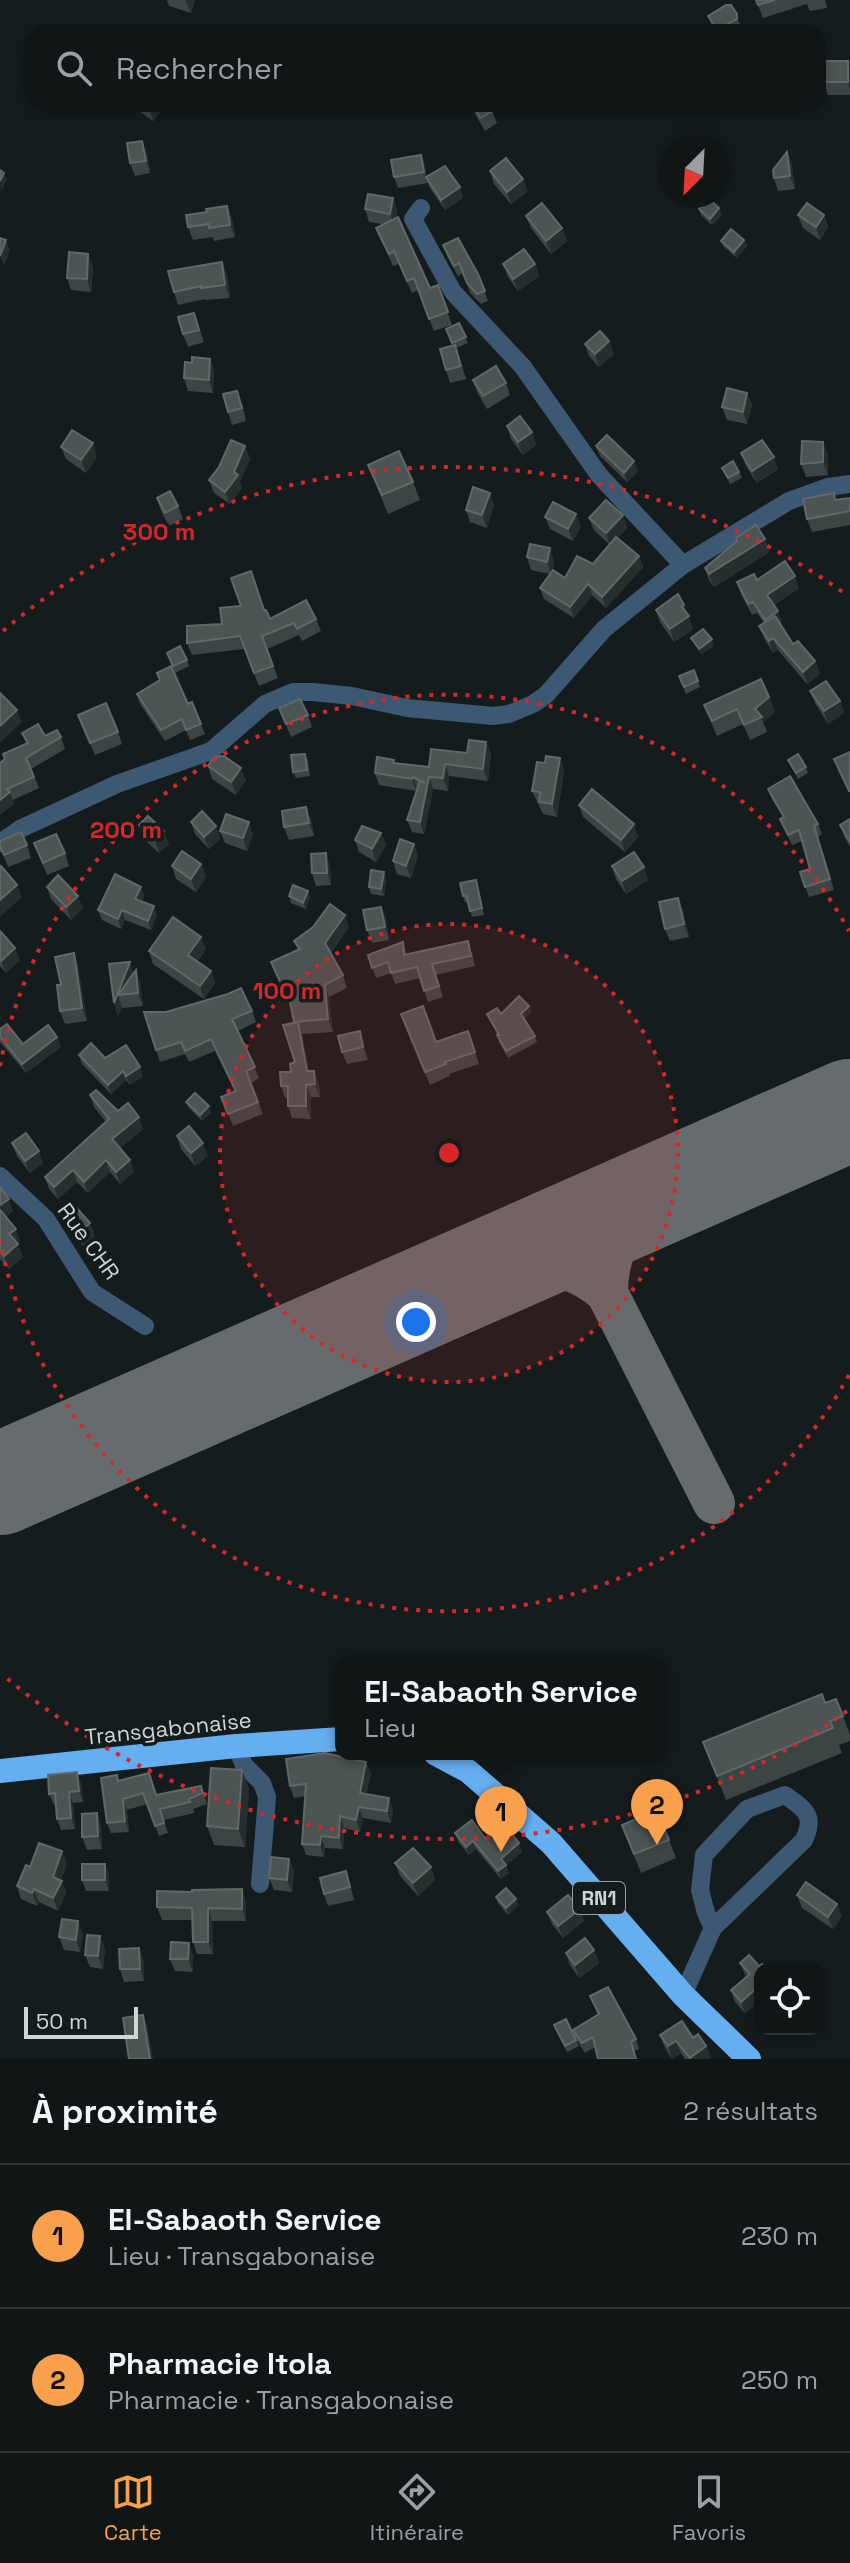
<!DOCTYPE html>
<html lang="fr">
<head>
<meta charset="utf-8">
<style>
  :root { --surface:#101516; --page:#1e2223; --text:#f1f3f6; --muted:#9c9fa1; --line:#303435; --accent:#f9a04d }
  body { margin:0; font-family:"Space Grotesk",sans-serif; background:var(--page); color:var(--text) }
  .controls { position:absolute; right:24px; bottom:24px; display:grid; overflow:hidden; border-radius:16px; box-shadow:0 4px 12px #0003 }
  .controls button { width:72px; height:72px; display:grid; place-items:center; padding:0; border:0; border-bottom:2px solid var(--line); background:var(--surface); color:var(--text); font:40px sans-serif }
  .compass { position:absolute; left:658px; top:136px; width:72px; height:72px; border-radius:50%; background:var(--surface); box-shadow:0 4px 12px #0003; rotate:204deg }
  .scale { position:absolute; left:24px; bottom:20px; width:114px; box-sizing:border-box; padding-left:8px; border:4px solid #d0d5d6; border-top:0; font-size:22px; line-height:28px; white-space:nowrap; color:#d0d5d6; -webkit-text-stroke:6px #151c1e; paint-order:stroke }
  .you { position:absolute; left:416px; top:1322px; width:28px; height:28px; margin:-20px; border:6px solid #fff; border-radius:50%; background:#1a73e8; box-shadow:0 0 0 12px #1a73e833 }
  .badge { display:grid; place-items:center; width:52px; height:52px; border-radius:50%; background:var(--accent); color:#111; font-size:26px; font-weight:700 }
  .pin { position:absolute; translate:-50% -66px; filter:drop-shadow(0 2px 4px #0008) }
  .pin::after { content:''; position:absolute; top:42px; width:28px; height:24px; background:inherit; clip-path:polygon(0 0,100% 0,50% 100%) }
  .popup { position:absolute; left:335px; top:1656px; width:332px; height:104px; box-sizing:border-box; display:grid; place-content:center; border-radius:16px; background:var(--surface); filter:drop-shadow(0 2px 6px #0005); font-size:26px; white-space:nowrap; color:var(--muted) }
  .popup b { font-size:30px; color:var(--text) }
  .popup::after { content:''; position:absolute; left:50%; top:100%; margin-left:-16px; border:16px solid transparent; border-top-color:var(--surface) }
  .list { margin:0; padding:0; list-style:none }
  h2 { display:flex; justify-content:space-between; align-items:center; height:104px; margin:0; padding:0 32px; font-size:34px }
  h2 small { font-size:26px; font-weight:400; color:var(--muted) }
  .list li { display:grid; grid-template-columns:52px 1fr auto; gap:24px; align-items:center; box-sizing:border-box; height:144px; padding:0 32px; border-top:2px solid var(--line) }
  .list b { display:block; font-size:30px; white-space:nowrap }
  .list p { margin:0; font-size:26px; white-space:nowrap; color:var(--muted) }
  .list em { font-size:26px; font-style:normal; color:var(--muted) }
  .icon { flex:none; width:44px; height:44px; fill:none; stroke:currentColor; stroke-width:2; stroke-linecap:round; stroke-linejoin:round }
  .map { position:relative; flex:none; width:850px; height:2059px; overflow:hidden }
  .search { position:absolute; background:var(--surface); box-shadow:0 4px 12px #0003; left:24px; right:24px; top:24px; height:88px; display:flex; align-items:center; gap:20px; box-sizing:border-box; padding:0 28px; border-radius:24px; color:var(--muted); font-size:30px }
  .sheet { height:392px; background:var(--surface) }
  nav { display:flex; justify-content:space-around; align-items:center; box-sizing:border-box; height:112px; border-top:2px solid var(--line); background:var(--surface); font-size:22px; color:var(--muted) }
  nav a { display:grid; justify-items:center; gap:4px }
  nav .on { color:var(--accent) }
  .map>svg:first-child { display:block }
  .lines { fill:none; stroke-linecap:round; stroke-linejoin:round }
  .taxiway { stroke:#666c6e; stroke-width:42 }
  .runway { stroke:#666c6e; stroke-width:102 }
  .minor { stroke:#3d5873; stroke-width:18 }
  .highway { stroke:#66aef2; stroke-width:24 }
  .wall { fill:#3d4544 }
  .shaded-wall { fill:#262e2e }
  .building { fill:#4d5454; stroke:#616868; stroke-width:2 }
  .ring { fill:none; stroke:#d62828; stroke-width:4; stroke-dasharray:4 8 }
  .labels { text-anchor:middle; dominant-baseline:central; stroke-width:7; stroke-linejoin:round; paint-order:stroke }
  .shield { fill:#151c1e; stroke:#989e9f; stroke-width:2 }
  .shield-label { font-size:20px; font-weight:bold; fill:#d0d5d6 }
  .street-label { font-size:22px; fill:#d0d5d6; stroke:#151c1e }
  .centre { fill:#d62828; stroke:#151c1e; stroke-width:4 }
  .ring-label { font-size:24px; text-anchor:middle; font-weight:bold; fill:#d62828; stroke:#151c1e; stroke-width:7; stroke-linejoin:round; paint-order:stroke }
</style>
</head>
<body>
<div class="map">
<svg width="850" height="2059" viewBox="0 0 850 2059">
  <rect width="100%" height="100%" fill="#151c1e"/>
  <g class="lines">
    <g class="taxiway">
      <path d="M510,1260C549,1264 578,1266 607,1293L714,1503"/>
      <path d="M607,1293C607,1249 623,1232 648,1199"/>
    </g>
    <polyline class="runway" points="0,1484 850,1110"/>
    <g class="minor">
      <polyline points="421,208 413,219 453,292 523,367 599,475 683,565"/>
      <polyline points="0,843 20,829 117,784 211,751 265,704 293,692 313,692 352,696 407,708 493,716 509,714 533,704 546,695 604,629 683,565 789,501 828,487 850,484"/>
      <polyline points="0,1176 46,1219 92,1292 145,1326"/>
      <polyline points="236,1746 244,1765 262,1783 267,1797 260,1884"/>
      <path d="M683,1995L713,1928L804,1840C816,1814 804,1809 785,1795L747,1809L704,1855L700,1890L706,1913L713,1928"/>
    </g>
    <g class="highway">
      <polyline points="436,1754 468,1771 551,1843 683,1995 749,2059"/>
      <polyline points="0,1771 236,1746 341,1739"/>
    </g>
  </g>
  <g class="wall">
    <polygon points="167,0 195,0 191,13 169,6"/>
    <polygon points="756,0 825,0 827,8 810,11 807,4 763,18"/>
    <polygon points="731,5 741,26 741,31 715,32 708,16"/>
    <polygon points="850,68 850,95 828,95 824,82"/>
    <polygon points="129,104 166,104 153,121"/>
    <polygon points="471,104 489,104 497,123 485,131 474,112"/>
    <polygon points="787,152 792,165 795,189 778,191 774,178"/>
    <polygon points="147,153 150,173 135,176 130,163"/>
    <polygon points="421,155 425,166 427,177 460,187 463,198 445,210 430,188 428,183 398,188 394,177"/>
    <polygon points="490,171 528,191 511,204 494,184"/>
    <polygon points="393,198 397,210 396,218 430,288 438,285 452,325 434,331 418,290 412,293 399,264 393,266 381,240 376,228 383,224 369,222 365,209"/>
    <polygon points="227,206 232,219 235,237 214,241 213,237 193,240 188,227 207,212"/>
    <polygon points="699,209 722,215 712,225 701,215"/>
    <polygon points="798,215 824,215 828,227 820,240 803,228"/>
    <polygon points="526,216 562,228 567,241 551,254 531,228"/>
    <polygon points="744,240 747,246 737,258 724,247 721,241"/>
    <polygon points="443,245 478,274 488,301 481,304 470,293 463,273 458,276 447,256"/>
    <polygon points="88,254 93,266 91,292 71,290 67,278"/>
    <polygon points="503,264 535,264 539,276 518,291 508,277"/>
    <polygon points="227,274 230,298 206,300 205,299 178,305 174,292"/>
    <polygon points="194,313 204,342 188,347 183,334"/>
    <polygon points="459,323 468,343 456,348 466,379 450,383 446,370 453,345 446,329"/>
    <polygon points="609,341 614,354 599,367 589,356 585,344"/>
    <polygon points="210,359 214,371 213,393 188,391 184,378 192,363"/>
    <polygon points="473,380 506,383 510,395 487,409 477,392"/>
    <polygon points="747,393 752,405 747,424 727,420 722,407"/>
    <polygon points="242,403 246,421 232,425 228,412"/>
    <polygon points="507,426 532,432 536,445 523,455 511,439"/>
    <polygon points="245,446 250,459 240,481 242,488 230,504 214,493 209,480"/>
    <polygon points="596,446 638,471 627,482 600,456"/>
    <polygon points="61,447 97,456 86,473 66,459"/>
    <polygon points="741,453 778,469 757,483 746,466"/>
    <polygon points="828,454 828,475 806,477 801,464"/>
    <polygon points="368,465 413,482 420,500 388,514"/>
    <polygon points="722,468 739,472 742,478 730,484"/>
    <polygon points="490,493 494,505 487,528 470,522 466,510"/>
    <polygon points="157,498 178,506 183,519 169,526 161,511"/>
    <polygon points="850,498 850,525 812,532 807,519"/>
    <polygon points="623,515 627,528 618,538 639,556 643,567 606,608 592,595 574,618 544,599 540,588 550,574 531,570 527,557 554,561 552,572 565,578 593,564 610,545 594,530 589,518"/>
    <polygon points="545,517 581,526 573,541 550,529"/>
    <polygon points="736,538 765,539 769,552 714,587 709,580 705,568 737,541"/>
    <polygon points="757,580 799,588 774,605 782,623 780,624 793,644 815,661 820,674 807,684 778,650 773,653 764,638 759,626 764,623 757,613 752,615 741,594 737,582"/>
    <polygon points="684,605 693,629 674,642 660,622 656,610"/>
    <polygon points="264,610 270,619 316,619 321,631 302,641 299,635 267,649 278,678 259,686 244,649 192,655 187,643 222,624"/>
    <polygon points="167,653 187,660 189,666 175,673"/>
    <polygon points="694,670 700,687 686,694 679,676"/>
    <polygon points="157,673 188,704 192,702 205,734 190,740 186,730 165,741 140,704 137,694 160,680"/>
    <polygon points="810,691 840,701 844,713 828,724 815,703"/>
    <polygon points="769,697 775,712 763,722 767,732 750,740 743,724 717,736 704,705"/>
    <polygon points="279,708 308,715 312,727 291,737"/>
    <polygon points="78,715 118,732 122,744 95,755"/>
    <polygon points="22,733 61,737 65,749 31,769 39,788 13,800 14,804 0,815 0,763 26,744"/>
    <polygon points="486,742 491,754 488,781 449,776 448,791 433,789 424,834 412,832 407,820 418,790 416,791 379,785 375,773 395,763 429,767 467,753"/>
    <polygon points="305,754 308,760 310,776 296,778 293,772"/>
    <polygon points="560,758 564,770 557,817 543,814 532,791 545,763"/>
    <polygon points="788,760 806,767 808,773 798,779"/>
    <polygon points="208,766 246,780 236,795 212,779"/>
    <polygon points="768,789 818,824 822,834 818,837 834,890 809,897 800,872 810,869 802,841 792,845 780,819 783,817 772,799"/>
    <polygon points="579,805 634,824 638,837 625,852 583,817"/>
    <polygon points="306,807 311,820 314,836 289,840 284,827"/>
    <polygon points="850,819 850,847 845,838 840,825"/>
    <polygon points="191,822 216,826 220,839 209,849 195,834"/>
    <polygon points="139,825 169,844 159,853 143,838"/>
    <polygon points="220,831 253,834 247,851 225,843"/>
    <polygon points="381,833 386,845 376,862 359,852 355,840"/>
    <polygon points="34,843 65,853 69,866 47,875"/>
    <polygon points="414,844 418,856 411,878 397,874 393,861"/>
    <polygon points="27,845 31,858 8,867 0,847"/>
    <polygon points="201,864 206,877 196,892 176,879 172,866"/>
    <polygon points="330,866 331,885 316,886 312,873"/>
    <polygon points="612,866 644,867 648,880 626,894 616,879"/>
    <polygon points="386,878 384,896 371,894 369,887"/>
    <polygon points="47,887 83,908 71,920 51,899"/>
    <polygon points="141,887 144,896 142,901 157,915 151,930 125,920 121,929 102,920 98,910"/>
    <polygon points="478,887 484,915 472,917 468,902 465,902 463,896"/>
    <polygon points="289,896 310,897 306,909 291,903"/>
    <polygon points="678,898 683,910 689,937 670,941 665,929"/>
    <polygon points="381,907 386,919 389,940 372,943 367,930"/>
    <polygon points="349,927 331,953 343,975 347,988 329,997 333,1032 302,1034 309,1071 314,1071 319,1083 320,1097 311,1097 311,1119 292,1118 288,1106 288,1098 285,1098 281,1086 291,1072 295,1062 294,1023 289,1000 287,1001 271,962 298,951 294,941"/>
    <polygon points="0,931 20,960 6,973 0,966"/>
    <polygon points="403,942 407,955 472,952 475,966 436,975 443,997 428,1002 420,978 395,984 391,973 376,978 368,955"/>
    <polygon points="206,949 197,962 211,971 215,983 204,999 153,964 149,951"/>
    <polygon points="74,953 78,966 87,1021 65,1024 60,1011 61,985"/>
    <polygon points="109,964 134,973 140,982 143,1006 122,1008 122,1007 118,1016 114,1003"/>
    <polygon points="529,1006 531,1012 524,1019 535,1036 537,1042 508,1058 499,1042 498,1035 487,1014 501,1014"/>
    <polygon points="252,1011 256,1022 238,1031 259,1078 251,1083 263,1114 233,1126 221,1097 235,1092 215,1051 189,1062 185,1054 160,1062 156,1050"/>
    <polygon points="401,1014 436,1042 468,1031 479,1064 449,1074 450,1076 430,1085"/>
    <polygon points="0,1029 23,1044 57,1037 61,1047 26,1073 0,1042"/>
    <polygon points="360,1031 368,1060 347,1064 342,1052"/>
    <polygon points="79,1055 105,1058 143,1076 130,1085 126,1080 111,1094 82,1064"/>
    <polygon points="90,1095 118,1111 143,1129 120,1148 130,1160 134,1172 120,1184 110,1172 88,1193 77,1182 58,1199 49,1189 45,1177 106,1122 94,1107"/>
    <polygon points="186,1102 211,1113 202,1121 189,1108"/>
    <polygon points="177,1136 208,1156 195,1166 181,1149"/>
    <polygon points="12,1143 43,1163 30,1173 17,1156"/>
    <polygon points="0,1187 13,1211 6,1217 20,1241 17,1244 23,1257 9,1269 0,1259"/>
    <polygon points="62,1215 95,1236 83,1246 67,1228"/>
    <polygon points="825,1703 843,1716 850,1735 850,1741 839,1745 842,1753 726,1800 703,1742"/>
    <polygon points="366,1762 371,1774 366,1794 389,1798 393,1810 391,1823 363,1818 360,1832 344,1828 343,1849 325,1848 324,1857 306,1855 302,1844 305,1796 294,1798 290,1786"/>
    <polygon points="242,1770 249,1789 245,1847 214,1845 207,1826"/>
    <polygon points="77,1772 81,1784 83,1802 73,1803 75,1829 61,1830 57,1819 56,1805 54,1805 49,1794"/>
    <polygon points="117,1775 119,1781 156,1795 201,1786 207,1804 193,1809 194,1813 164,1820 168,1833 159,1836 147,1804 127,1810 129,1832 111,1833 107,1823"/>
    <polygon points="97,1813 101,1826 102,1849 87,1850 82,1837"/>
    <polygon points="622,1825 669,1840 676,1858 641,1873"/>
    <polygon points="455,1833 485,1838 522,1852 506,1865 509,1873 501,1879 476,1849 469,1855 458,1841"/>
    <polygon points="62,1851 67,1864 61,1880 66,1893 58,1911 39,1902 37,1906 21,1899 17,1886 30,1867"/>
    <polygon points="395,1863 431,1867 435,1880 418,1896 400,1876"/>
    <polygon points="105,1864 109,1875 109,1891 86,1891 82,1880"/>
    <polygon points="294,1871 292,1892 274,1890 269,1878"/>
    <polygon points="350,1884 354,1900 328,1906 324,1894"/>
    <polygon points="242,1889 246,1902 246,1921 212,1921 213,1954 197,1954 193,1942 192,1920 162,1920 157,1907 192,1892"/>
    <polygon points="797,1895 837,1904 842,1916 833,1929 802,1908"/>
    <polygon points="496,1897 519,1905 508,1915 498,1903"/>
    <polygon points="580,1909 584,1921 563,1938 552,1924 547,1912"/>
    <polygon points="83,1934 80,1952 64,1950 59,1937"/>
    <polygon points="105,1948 103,1969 90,1967 85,1955"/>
    <polygon points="594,1950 599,1963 579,1978 570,1965 566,1953"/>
    <polygon points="193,1955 193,1972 175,1971 170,1959"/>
    <polygon points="144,1961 144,1981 124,1982 120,1969"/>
    <polygon points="740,1963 760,1969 760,2001 745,2013 735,2002 731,1990 746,1977"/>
    <polygon points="590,1996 636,2039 639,2049 634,2051 595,2047 585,2053 576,2039 573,2030 598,2014"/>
    <polygon points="554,2025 576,2040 579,2046 567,2052"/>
    <polygon points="660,2035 693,2038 706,2046 711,2058 685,2059 681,2053 672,2059 665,2048"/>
  </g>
  <g class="shaded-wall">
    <polygon points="186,0 195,0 191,13 186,1"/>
    <polygon points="848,61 850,68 850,89 848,82"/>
    <polygon points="152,104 166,104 153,121 149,109"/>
    <polygon points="142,141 147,153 150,173 146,161"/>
    <polygon points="787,152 792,165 795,189 790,176"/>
    <polygon points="421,155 425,166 427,179 426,177 428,184 424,172"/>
    <polygon points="4,173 7,179 1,191 0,181"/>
    <polygon points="523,179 528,191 511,204 507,192"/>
    <polygon points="460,187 463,198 445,210 441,200"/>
    <polygon points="393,198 397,210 395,226 390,214"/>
    <polygon points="227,206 232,219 235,237 230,225"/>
    <polygon points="719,208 722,215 712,225 710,219"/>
    <polygon points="824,215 828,227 820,240 816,227"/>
    <polygon points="562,228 567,241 551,254 546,241"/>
    <polygon points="6,240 10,250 4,266 0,256"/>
    <polygon points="744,240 747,246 737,258 734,252"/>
    <polygon points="88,254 93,266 91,292 87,279"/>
    <polygon points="222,262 227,274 230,298 225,285"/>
    <polygon points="535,264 539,276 518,291 513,279"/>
    <polygon points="609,341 614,354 599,367 595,354"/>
    <polygon points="210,359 214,371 213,393 209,380"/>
    <polygon points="747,393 752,405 747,424 743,412"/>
    <polygon points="532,432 536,445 523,455 518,442"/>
    <polygon points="823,442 828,454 828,475 823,462"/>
    <polygon points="93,443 97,456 86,473 81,460"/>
    <polygon points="245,446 250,459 240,481 242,488 230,504 225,492"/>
    <polygon points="774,457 778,469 757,483 752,471"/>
    <polygon points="634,461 638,471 627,482 624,473"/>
    <polygon points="490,493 494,505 487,528 482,515"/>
    <polygon points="576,514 581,526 573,541 568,529"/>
    <polygon points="623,515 627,528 610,546 606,533"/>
    <polygon points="765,539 769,552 714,587 709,574"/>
    <polygon points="550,548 554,561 551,574 547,562"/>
    <polygon points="639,556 643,567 606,608 602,597"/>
    <polygon points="795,576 799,588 771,607 767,595"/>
    <polygon points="588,584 592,595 574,618 570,607"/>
    <polygon points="684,605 693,629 674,642 670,629 682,607"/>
    <polygon points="778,611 782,623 769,631 765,620"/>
    <polygon points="773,638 778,650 773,653 769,641"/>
    <polygon points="712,639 714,646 701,655 699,649"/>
    <polygon points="815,661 820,674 807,684 803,672"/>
    <polygon points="769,697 775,712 763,722 755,709"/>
    <polygon points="840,701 844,713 828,724 824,711"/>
    <polygon points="17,710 22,722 0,743 0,726"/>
    <polygon points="486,742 491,754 488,781 483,769"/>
    <polygon points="560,758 564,770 557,817 552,804"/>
    <polygon points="445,764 449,776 448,791 443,778"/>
    <polygon points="241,768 246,780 236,795 231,782"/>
    <polygon points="413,777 417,789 416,791 412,779"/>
    <polygon points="429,777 433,789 424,834 420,822"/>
    <polygon points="10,792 14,804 0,815 0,800"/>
    <polygon points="306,807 311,820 314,836 309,823"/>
    <polygon points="249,822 253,834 247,851 243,838"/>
    <polygon points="634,824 638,837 625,852 621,840"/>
    <polygon points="216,826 220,839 209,849 204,837"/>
    <polygon points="164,831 169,844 159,853 155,841"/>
    <polygon points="381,833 386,845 376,862 372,849"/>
    <polygon points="414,844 418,856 411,878 406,866"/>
    <polygon points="326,853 330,866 331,885 327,873"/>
    <polygon points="201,864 206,877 196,892 191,879"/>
    <polygon points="644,867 648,880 626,894 622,881"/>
    <polygon points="384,872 386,878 384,896 381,889"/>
    <polygon points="17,885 22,897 0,917 0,900"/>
    <polygon points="141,887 144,896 138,908 135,899"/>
    <polygon points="308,891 310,897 306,909 303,903"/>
    <polygon points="78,896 83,908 71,920 66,907"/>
    <polygon points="678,898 683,910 689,937 684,924"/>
    <polygon points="154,906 157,915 151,930 148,921"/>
    <polygon points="381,907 386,919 389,940 385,927"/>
    <polygon points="122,910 125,920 121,929 118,919"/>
    <polygon points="345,915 349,927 329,955 325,943"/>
    <polygon points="201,937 206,949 192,968 188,955"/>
    <polygon points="15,948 20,960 6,973 1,961"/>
    <polygon points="74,953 78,966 87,1021 82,1008"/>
    <polygon points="130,962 134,975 118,995 122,1007 118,1016 114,1003"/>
    <polygon points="136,970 140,982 143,1006 138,993"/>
    <polygon points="211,971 215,983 204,999 200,986"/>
    <polygon points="325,985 329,997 333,1032 328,1019"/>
    <polygon points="529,1006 531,1012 523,1020 521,1014"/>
    <polygon points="298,1022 302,1035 312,1083 307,1071"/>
    <polygon points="360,1031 364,1044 368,1060 363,1047"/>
    <polygon points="57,1037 61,1047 26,1073 22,1064"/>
    <polygon points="140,1067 143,1076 130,1085 126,1076"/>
    <polygon points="123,1071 126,1080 111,1094 108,1085"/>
    <polygon points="314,1071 319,1083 320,1097 315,1084"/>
    <polygon points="306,1085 311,1097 311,1119 306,1106"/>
    <polygon points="209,1106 211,1113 202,1121 200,1115"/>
    <polygon points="139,1117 143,1129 116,1151 112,1139"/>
    <polygon points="203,1143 208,1156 195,1166 191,1153"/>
    <polygon points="39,1151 43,1163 30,1173 25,1161"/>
    <polygon points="106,1160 110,1172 88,1193 84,1182"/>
    <polygon points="130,1160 134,1172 120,1184 116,1172"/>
    <polygon points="73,1170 77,1182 58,1199 54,1187"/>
    <polygon points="9,1199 13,1211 2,1220 0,1215 0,1205"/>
    <polygon points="90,1223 95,1236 83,1246 79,1233"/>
    <polygon points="16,1229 20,1241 14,1247 9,1234"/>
    <polygon points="18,1244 23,1257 9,1269 4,1256"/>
    <polygon points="366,1762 371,1774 364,1805 360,1793"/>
    <polygon points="242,1770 249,1789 245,1847 238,1829"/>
    <polygon points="77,1772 81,1784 83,1802 79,1791"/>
    <polygon points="69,1792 73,1803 75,1829 71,1818"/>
    <polygon points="389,1798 393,1810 391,1823 387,1811"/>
    <polygon points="123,1799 127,1810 129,1832 125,1821"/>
    <polygon points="359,1807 363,1818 360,1832 356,1820"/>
    <polygon points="97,1813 101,1826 102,1849 98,1836"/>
    <polygon points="340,1816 344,1828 343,1849 339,1838"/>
    <polygon points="321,1836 325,1848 324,1857 320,1845"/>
    <polygon points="473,1841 476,1849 469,1855 466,1847"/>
    <polygon points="519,1843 522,1852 504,1867 501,1859"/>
    <polygon points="62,1851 67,1864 58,1888 62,1881 66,1893 58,1911 53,1898 53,1877"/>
    <polygon points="289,1859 294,1871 292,1892 287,1880"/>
    <polygon points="105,1864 109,1875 109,1891 105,1880"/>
    <polygon points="506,1865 509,1873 501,1879 498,1871"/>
    <polygon points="431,1867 435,1880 418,1896 413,1883"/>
    <polygon points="34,1889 39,1902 37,1906 32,1893"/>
    <polygon points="242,1889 246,1902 246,1921 242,1909"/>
    <polygon points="516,1899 519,1905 508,1915 506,1908"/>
    <polygon points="837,1904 842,1916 833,1929 828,1917"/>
    <polygon points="208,1908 212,1921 213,1954 208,1942"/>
    <polygon points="580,1909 584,1921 563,1938 558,1926"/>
    <polygon points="78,1921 83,1934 80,1952 76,1940"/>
    <polygon points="100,1936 105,1948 103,1969 98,1956"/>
    <polygon points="189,1943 193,1955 193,1972 188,1959"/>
    <polygon points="139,1948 144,1961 144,1981 140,1969"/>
    <polygon points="594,1950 599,1963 579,1978 575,1965"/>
    <polygon points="760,1985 760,2001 745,2013 741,2002"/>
    <polygon points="143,2015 148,2028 153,2059 150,2059"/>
    <polygon points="676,2041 681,2053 672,2059 668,2046"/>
    <polygon points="706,2046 711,2058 690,2059 690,2058"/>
  </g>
  <g class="building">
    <polygon points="756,0 775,0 758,5"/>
    <polygon points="726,5 731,5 737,14 737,19 717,30 708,16"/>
    <rect x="824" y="61" width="24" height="21"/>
    <polygon points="142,104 152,104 149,109"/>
    <polygon points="472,104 489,104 493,111 480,118"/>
    <polygon points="142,141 146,161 130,163 127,143"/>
    <polygon points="787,152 790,176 774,178 773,170"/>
    <polygon points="421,155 424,172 394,177 391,160"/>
    <polygon points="506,158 523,179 507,192 490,171"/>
    <polygon points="445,166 460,187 441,200 426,177"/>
    <polygon points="0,170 4,173 0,181"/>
    <polygon points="368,194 393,198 390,214 365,209"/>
    <polygon points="708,198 719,208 710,219 699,209"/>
    <polygon points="542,203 562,228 546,241 526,216"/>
    <polygon points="807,203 824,215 816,227 798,215"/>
    <polygon points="227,206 230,225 209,228 209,224 188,227 186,215 207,212 206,209"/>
    <polygon points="398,217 430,288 438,285 448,312 429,319 414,278 407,281 394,251 389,254 376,228"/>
    <polygon points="731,229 744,240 734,252 721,241"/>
    <polygon points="0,238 6,240 0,256"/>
    <polygon points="458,238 478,274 485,291 477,294 467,283 459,263 454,266 443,245"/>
    <polygon points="524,249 535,264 513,279 503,264"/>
    <polygon points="69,252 88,254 87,279 67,278"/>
    <polygon points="222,262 225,285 201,288 201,286 174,292 168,271"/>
    <polygon points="194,313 199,330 183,334 178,317"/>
    <polygon points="459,323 466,337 452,343 446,329"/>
    <polygon points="600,331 609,341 595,354 585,344"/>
    <polygon points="455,345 461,366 446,370 440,349"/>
    <polygon points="192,357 210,359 209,380 184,378 185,362 192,363"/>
    <polygon points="496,366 506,383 483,396 473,380"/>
    <polygon points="727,388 747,393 743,412 722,407"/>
    <polygon points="237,391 242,408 228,412 223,394"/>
    <polygon points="520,416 532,432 518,442 507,426"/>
    <polygon points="72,430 93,443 81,460 61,447"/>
    <polygon points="607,435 634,461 624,473 596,446"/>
    <polygon points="231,440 245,446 234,472 238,475 225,492 209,480 219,467"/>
    <polygon points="762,440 774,457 752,471 741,453"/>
    <polygon points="802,441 823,442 823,462 801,464"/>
    <polygon points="399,451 413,482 382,495 368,465"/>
    <polygon points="733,461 739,472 728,478 722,468"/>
    <polygon points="473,487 490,493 482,515 466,510"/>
    <polygon points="170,491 178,506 165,513 157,498"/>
    <polygon points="834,493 835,500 850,498 850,511 807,519 803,499"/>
    <polygon points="606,500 623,515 606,533 589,518"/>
    <polygon points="553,502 576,514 568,529 545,517"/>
    <polygon points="756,525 765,539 709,574 705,568 737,541 736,538"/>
    <polygon points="616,537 639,556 602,597 588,584 570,607 540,588 553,570 565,578 577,556 593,564"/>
    <polygon points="530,544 550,548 547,562 527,557"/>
    <polygon points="785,561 795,576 767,595 778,611 765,620 753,602 748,604 737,582 754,574 757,580"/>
    <polygon points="251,571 264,610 266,610 270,619 306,600 316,619 297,629 294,623 262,636 273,666 254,673 240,636 187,643 187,626 222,624 220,608 241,606 231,578"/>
    <polygon points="678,594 684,605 682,607 689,616 670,629 656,610"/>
    <polygon points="775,616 793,644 798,641 815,661 803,672 773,638 769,641 759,626"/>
    <polygon points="703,629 712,639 699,649 691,638"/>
    <polygon points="180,646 187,660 173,666 167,653"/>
    <polygon points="171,666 188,704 192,702 201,724 186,730 182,719 161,730 137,694 160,680 157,673"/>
    <polygon points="694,670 698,681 684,687 679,676"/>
    <polygon points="761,679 769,697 755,709 762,717 744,725 737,709 712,721 704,705"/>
    <polygon points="826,681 840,701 824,711 810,691"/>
    <polygon points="0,693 17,710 0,726"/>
    <polygon points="300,699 308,715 286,724 279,708"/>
    <polygon points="106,703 118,732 90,743 78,715"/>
    <polygon points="38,724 45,736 57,730 61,737 26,758 34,777 7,789 10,792 0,800 0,763 5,759 3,754 28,743 22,733"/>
    <polygon points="469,740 486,742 483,769 445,764 443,778 429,777 420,822 407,820 420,781 425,783 413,777 412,779 375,773 377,757 394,760 393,763 429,767 431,749 467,753"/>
    <polygon points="850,752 850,791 849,791 834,759"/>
    <polygon points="305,754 307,770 293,772 291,755"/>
    <polygon points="798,754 806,767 796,773 788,760"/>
    <polygon points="224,756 241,768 231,782 208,766 214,757"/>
    <polygon points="546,756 560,758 552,804 539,802 540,792 532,791 537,762 545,763"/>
    <polygon points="790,776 818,824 814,826 830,879 805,887 800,872 810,869 799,830 788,835 780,819 784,817 768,789"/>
    <polygon points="592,789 634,824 621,840 579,805"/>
    <polygon points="306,807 309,823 284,827 282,811"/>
    <polygon points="202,811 216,826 204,837 191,822"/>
    <polygon points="226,814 249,822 243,838 220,831"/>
    <polygon points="148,816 164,831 155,841 139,825"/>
    <polygon points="850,819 850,842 840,825"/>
    <polygon points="362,826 381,833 372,849 355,840"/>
    <polygon points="21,832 27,845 4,855 0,846 0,841"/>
    <polygon points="56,834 65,853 43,863 34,843"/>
    <polygon points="400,839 414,844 406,866 393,861"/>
    <polygon points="182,851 201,864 191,879 172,866"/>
    <polygon points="634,852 644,867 622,881 612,866"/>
    <polygon points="326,853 327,873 312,873 311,854"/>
    <polygon points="1,866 17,885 0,900 0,867"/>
    <polygon points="371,870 384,872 381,889 369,887"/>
    <polygon points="115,874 141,887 135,899 154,906 148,921 122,910 118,919 98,910"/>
    <polygon points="58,875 78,896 66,907 47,887"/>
    <polygon points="476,880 482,908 470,911 466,895 463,896 460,883"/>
    <polygon points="293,885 308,891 303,903 289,896"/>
    <polygon points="678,898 684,924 665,929 659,902"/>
    <polygon points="330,904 345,915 325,943 343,975 325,985 328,1019 294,1022 287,987 283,988 271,962 300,949 294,941 313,927"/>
    <polygon points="381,907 385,927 367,930 363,910"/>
    <polygon points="173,917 201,937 188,955 211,971 200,986 149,951"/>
    <polygon points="0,931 15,948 1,961 0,959"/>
    <polygon points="468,941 471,956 432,964 439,986 424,991 417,967 391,973 388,962 372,968 368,955 403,942 404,955"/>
    <polygon points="74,953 82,1008 60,1011 57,985 61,985 55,957"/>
    <polygon points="130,962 114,1003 109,964"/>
    <polygon points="136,970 138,993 118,995"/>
    <polygon points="241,988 252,1011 232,1019 255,1067 246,1071 258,1102 228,1114 221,1097 236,1091 211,1039 185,1051 181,1042 156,1050 144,1012 166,1012 228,994"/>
    <polygon points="519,996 529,1006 521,1014 535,1036 506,1051 497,1035 499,1035 487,1014 497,1008 501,1014"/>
    <polygon points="423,1006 436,1042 468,1031 475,1052 445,1062 446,1064 425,1072 401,1014"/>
    <polygon points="298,1022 307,1071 314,1071 315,1084 306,1085 306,1106 288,1106 288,1086 281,1086 280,1072 291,1072 290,1064 295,1062 283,1025"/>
    <polygon points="7,1024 23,1044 48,1025 57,1037 22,1064 0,1037 0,1029"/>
    <polygon points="360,1031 363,1047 342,1052 338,1036"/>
    <polygon points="91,1043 105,1058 126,1045 140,1067 126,1076 123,1071 108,1085 79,1055"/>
    <polygon points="96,1090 118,1111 128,1103 139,1117 112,1139 130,1160 116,1172 106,1160 84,1182 73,1170 54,1187 45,1177 109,1119 90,1095"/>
    <polygon points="195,1093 209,1106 200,1115 186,1102"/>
    <polygon points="189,1126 203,1143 191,1153 177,1136"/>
    <polygon points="26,1133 39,1151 25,1161 12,1143"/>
    <polygon points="0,1187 9,1199 0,1205"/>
    <polygon points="74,1205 90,1223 79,1233 62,1215"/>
    <polygon points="0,1210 16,1229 9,1234 18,1244 4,1256 0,1251"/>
    <polygon points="822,1694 825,1703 836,1699 843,1716 830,1721 833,1728 717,1776 703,1742"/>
    <polygon points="325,1753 366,1762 360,1793 389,1798 387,1811 359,1807 356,1820 340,1816 339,1838 321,1836 320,1845 302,1844 306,1784 290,1786 286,1759"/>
    <polygon points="211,1768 242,1770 238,1829 207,1826"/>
    <polygon points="77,1772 79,1791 69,1792 71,1818 57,1819 55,1793 49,1794 48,1775"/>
    <polygon points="149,1773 156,1795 201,1786 203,1793 189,1799 190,1802 160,1809 164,1823 155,1826 143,1793 123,1799 125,1821 107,1823 101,1778 117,1775 118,1781"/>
    <polygon points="657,1810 669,1840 634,1854 622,1825"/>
    <polygon points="97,1813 98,1836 82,1837 82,1814"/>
    <polygon points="472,1820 485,1838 503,1823 519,1843 501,1859 506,1865 498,1871 473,1841 466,1847 455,1833"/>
    <polygon points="39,1843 62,1851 53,1877 62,1881 53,1898 34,1889 32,1893 17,1886 26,1865 30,1867"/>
    <polygon points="413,1848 431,1867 413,1883 395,1863"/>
    <polygon points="271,1857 289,1859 287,1880 269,1878"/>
    <rect x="82" y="1864" width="23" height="16"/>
    <polygon points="346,1871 350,1887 324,1894 320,1878"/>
    <polygon points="806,1882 837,1904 828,1917 797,1895"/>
    <polygon points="506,1888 516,1899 506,1908 496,1897"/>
    <polygon points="242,1889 242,1909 208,1908 208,1942 193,1942 192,1908 157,1907 157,1891 192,1892 192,1890"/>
    <polygon points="568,1895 580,1909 558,1926 547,1912"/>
    <polygon points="62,1919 78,1921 76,1940 59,1937"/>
    <polygon points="87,1935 100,1936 98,1956 85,1955"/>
    <polygon points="585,1938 594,1950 575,1965 566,1953"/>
    <polygon points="171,1942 189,1943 188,1959 170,1959"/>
    <polygon points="139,1948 140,1969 120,1969 119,1949"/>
    <polygon points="749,1955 759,1966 762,1964 766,1969 760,1969 760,1985 741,2002 731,1990 750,1974 740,1963"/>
    <polygon points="608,1987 636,2039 631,2042 636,2059 598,2059 593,2037 582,2043 573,2030 599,2014 590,1996"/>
    <polygon points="143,2015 150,2059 129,2059 123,2018"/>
    <polygon points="566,2019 576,2040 565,2046 554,2025"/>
    <polygon points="682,2021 693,2038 698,2034 706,2046 690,2058 676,2041 668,2046 660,2035"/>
  </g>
  <circle cx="449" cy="1153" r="229" fill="#d62828" fill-opacity=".12"/>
  <g class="ring">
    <circle cx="449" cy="1153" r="229"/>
    <path d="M849 1375A457 457 0 0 1 0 1240M0 1066A457 457 0 0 1 849 931"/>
    <path d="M847 1711A686 686 0 0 1 3 1675M3 631A686 686 0 0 1 847 595"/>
  </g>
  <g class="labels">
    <rect class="shield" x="573" y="1882" width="52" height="32" rx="6"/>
    <g class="shield-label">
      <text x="599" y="1898">RN1</text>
    </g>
    <g class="street-label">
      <text transform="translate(89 1241) rotate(54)">Rue CHR</text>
      <text transform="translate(168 1728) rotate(-6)">Transgabonaise</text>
    </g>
  </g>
  <circle cx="449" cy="1153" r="12" class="centre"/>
  <g class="ring-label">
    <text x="159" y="540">300 m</text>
    <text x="126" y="838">200 m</text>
    <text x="287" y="999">100 m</text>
  </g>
</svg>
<div class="controls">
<button><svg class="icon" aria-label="locate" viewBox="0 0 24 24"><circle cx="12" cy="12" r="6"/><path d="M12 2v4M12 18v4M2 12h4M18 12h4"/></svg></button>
</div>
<svg class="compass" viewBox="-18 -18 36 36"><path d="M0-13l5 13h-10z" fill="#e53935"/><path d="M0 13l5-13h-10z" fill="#9c9fa1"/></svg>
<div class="scale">50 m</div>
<div class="you"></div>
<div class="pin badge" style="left:501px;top:1852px">1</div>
<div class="popup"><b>El-Sabaoth Service</b>Lieu</div>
<div class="pin badge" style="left:657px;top:1845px">2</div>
<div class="search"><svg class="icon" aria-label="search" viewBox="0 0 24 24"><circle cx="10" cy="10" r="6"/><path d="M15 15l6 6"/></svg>Rechercher</div>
</div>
<section class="sheet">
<h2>À proximité<small>2 résultats</small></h2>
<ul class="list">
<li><span class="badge">1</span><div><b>El-Sabaoth Service</b><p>Lieu · Transgabonaise</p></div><em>230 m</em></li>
<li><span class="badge">2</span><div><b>Pharmacie Itola</b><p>Pharmacie · Transgabonaise</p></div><em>250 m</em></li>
</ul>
</section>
<nav>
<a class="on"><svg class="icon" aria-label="map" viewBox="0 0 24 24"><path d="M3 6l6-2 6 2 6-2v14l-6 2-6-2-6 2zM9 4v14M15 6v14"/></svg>Carte</a>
<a><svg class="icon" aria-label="directions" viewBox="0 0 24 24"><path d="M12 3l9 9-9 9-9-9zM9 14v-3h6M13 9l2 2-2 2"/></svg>Itinéraire</a>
<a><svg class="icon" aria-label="saved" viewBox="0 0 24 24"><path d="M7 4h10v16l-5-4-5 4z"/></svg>Favoris</a>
</nav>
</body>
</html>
